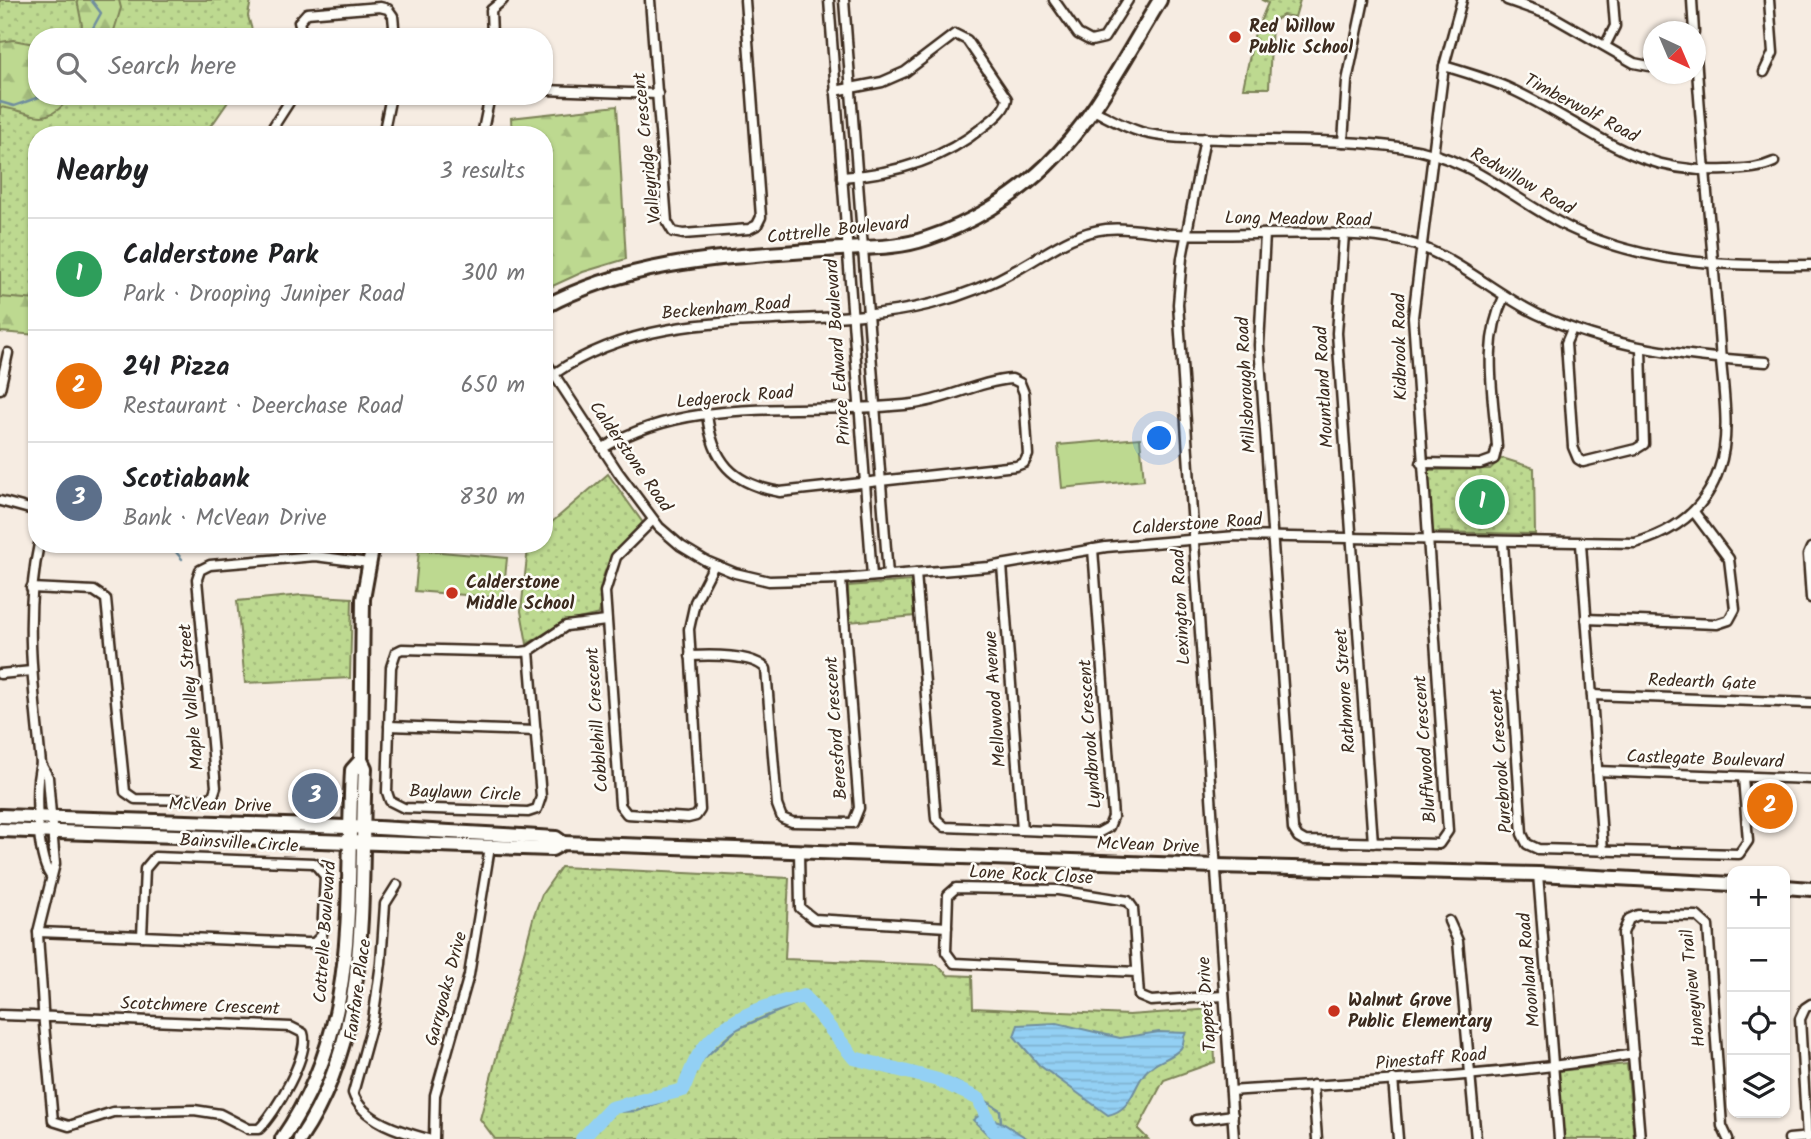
<!DOCTYPE html>
<html lang="en">
<head>
<meta charset="utf-8">
<style>
  :root { --surface:#fff; --page:#f2f2f2; --text:#202124; --muted:#757577; --line:#e0e0e0; --accent:#db2777 }
  body { margin:0; font-family:Kalam,sans-serif; background:var(--page); color:var(--text) }
  .controls { position:absolute; right:21px; bottom:21px; display:grid; overflow:hidden; border-radius:14px; box-shadow:0 2px 5px #0004 }
  .controls button { width:63px; height:63px; display:grid; place-items:center; padding:0; border:0; border-bottom:2px solid var(--line); background:var(--surface); color:var(--text); font:35px sans-serif }
  .compass { position:absolute; left:1643px; top:21px; width:63px; height:63px; border-radius:50%; background:var(--surface); box-shadow:0 2px 5px #0004; rotate:136deg }
  .you { position:absolute; left:1160px; top:439px; width:24px; height:24px; margin:-18px; border:5px solid #fff; border-radius:50%; background:#1a73e8; box-shadow:0 0 0 10px #1a73e833 }
  .badge { display:grid; place-items:center; width:46px; height:46px; border-radius:50%; background:var(--accent); color:#fff; font-size:23px; font-weight:700 }
  .pin { position:absolute; translate:-50% -50%; border:4px solid #fff; box-shadow:0 2px 7px #0006 }
  .list { margin:0; padding:0; list-style:none }
  h2 { display:flex; justify-content:space-between; align-items:center; height:91px; margin:0; padding:0 28px; font-size:30px }
  h2 small { font-size:23px; font-weight:400; color:var(--muted) }
  .list li { display:grid; grid-template-columns:46px 1fr auto; gap:21px; align-items:center; box-sizing:border-box; height:112px; padding:0 28px; border-top:2px solid var(--line) }
  .list b { display:block; font-size:26px; white-space:nowrap }
  .list p { margin:0; font-size:23px; white-space:nowrap; color:var(--muted) }
  .list em { font-size:23px; font-style:normal; color:var(--muted) }
  .icon { flex:none; width:38px; height:38px; fill:none; stroke:currentColor; stroke-width:2; stroke-linecap:round; stroke-linejoin:round }
  .map { position:relative; flex:none; width:1811px; height:1139px; overflow:hidden }
  .search { position:absolute; background:var(--surface); box-shadow:0 2px 5px #0004; left:28px; top:28px; width:525px; height:77px; display:flex; align-items:center; gap:18px; box-sizing:border-box; padding:0 24px; border-radius:28px; color:var(--muted); font-size:26px }
  .panel { position:absolute; background:var(--surface); box-shadow:0 2px 5px #0004; left:28px; top:126px; width:525px; height:427px; border-radius:28px }
  .map>svg:first-child { display:block }
  .grass { fill:url(#grass-dots); stroke:#7c8257; stroke-width:2 }
  .forest { fill:url(#forest-firs); stroke:#7c8257; stroke-width:2 }
  .pitch { fill:#bdd990; stroke:#7c8257; stroke-width:2 }
  .water { fill:url(#water-rules); stroke:#708e9e; stroke-width:2 }
  .lines { fill:none; stroke-linecap:round; stroke-linejoin:round }
  .stream { stroke:#708e9e; stroke-width:2.5 }
  .river { stroke:#93d0f4; stroke-width:14 }
  .street-casing { stroke:#3b2a1e; stroke-width:13 }
  .secondary-casing { stroke:#3b2a1e; stroke-width:18 }
  .street { stroke:#fdfcf7; stroke-width:8 }
  .secondary { stroke:#fdfcf7; stroke-width:12 }
  .poi-dot { fill:#c8321e; stroke:#fdfcf7; stroke-width:2.5 }
  .labels { text-anchor:middle; dominant-baseline:central; stroke-width:5; stroke-linejoin:round; paint-order:stroke }
  .poi-label { font-size:18px; font-weight:bold; fill:#3b2a1e; stroke:#fdfcf7; text-anchor:start }
  .street-label { font-size:18px; fill:#3b2a1e; stroke:#fdfcf7 }
</style>
</head>
<body>
<div class="map">
<svg width="1811" height="1139" viewBox="0 0 1811 1139">
  <defs>
    <pattern id="grass-dots" width="8" height="8" patternUnits="userSpaceOnUse" patternTransform="scale(1.75)"><rect width="8" height="8" fill="#bdd990"/><path d="M2 2h.1M6 6h.1" fill="none" stroke="#a3ba7c" stroke-width="1.8" stroke-linecap="round"/></pattern>
    <pattern id="forest-firs" width="22" height="20" patternUnits="userSpaceOnUse" patternTransform="scale(1.75)"><rect width="22" height="20" fill="#bdd990"/><path d="M5 1l3.5 6h-7zM16 11l3.5 6h-7z" fill="#a3ba7c"/></pattern>
    <pattern id="water-rules" width="6" height="5" patternUnits="userSpaceOnUse" patternTransform="scale(1.75)"><rect width="6" height="5" fill="#93d0f4"/><path d="M0 2.5h6" fill="none" stroke="#80b3d1"/></pattern>
  </defs>
  <rect width="100%" height="100%" fill="#f6ece2"/>
  <filter id="ink" filterUnits="userSpaceOnUse"><feTurbulence type="fractalNoise" baseFrequency=".0143" numOctaves="2"/><feDisplacementMap in="SourceGraphic" scale="14" xChannelSelector="R" yChannelSelector="G"/><feConvolveMatrix kernelMatrix="1 2 1 2 8 2 1 2 1" color-interpolation-filters="sRGB"/></filter>
  <g filter="url(#ink)">
    <g class="grass">
      <polygon points="0,0 251,0 248,16 254,37 37,37 37,96 232,96 214,122 201,135 37,135 37,333 0,330"/>
      <polygon points="1262,0 1300,0 1295,17 1283,15 1272,22 1269,88 1243,88 1254,36 1268,3"/>
      <polygon points="1502,458 1534,468 1535,534 1432,532 1427,474 1430,470 1490,469"/>
      <path d="M608,474L643,523C626,541 608,555 602,581C600,592 602,604 599,614L562,623L527,644L521,611L528,548L531,544H544V529Z"/>
      <polygon points="911,581 915,616 849,622 848,586"/>
      <polygon points="302,595 352,598 350,678 245,683 237,601"/>
      <polygon points="561,867 789,878 785,959 937,965 948,975 972,976 973,1008 1129,1015 1213,1009 1215,1062 1164,1080 1138,1129 1148,1139 495,1139 480,1119 534,915 542,894"/>
      <polygon points="1627,1064 1634,1139 1564,1139 1557,1071"/>
    </g>
    <g class="forest">
      <polygon points="77,0 119,0 121,8 112,37 79,37 82,25"/>
      <path d="M13,40L34,44L37,48V96H71C45,130 34,111 0,107V42Z"/>
      <polygon points="617,106 626,259 583,272 544,290 544,135 512,135 511,118"/>
      <polygon points="0,297 37,300 37,335 0,332"/>
    </g>
    <g class="pitch">
      <polygon points="1140,438 1144,480 1062,488 1058,445"/>
      <polygon points="419,550 507,558 503,598 415,591"/>
    </g>
    <g class="water">
      <path d="M1057,1023L1120,1038L1159,1032L1186,1033C1181,1040 1186,1041 1181,1048C1171,1060 1153,1061 1144,1074C1132,1091 1131,1110 1108,1115L1039,1065L1014,1036L1018,1025Z"/>
      <polygon points="980,1115 1001,1122 1028,1139 992,1139 973,1120"/>
    </g>
    <g class="lines">
      <g class="stream">
        <polyline points="88,37 101,13 91,0"/>
        <polyline points="0,102 14,106 42,96"/>
        <polyline points="169,544 182,559"/>
        <path d="M589,1139L612,1112L637,1111L665,1100L688,1085L703,1059L737,1029L802,1001C831,1011 838,1044 861,1061C887,1079 916,1073 944,1078C962,1081 984,1101 1000,1110L1001,1122"/>
      </g>
      <path class="river" d="M582,1139L611,1108L683,1090C688,1079 692,1066 698,1056C721,1020 765,1005 804,996L854,1058L938,1080L979,1099L992,1130L1008,1139"/>
      <defs>
        <g id="street">
          <polyline points="650,0 667,222 673,232 683,234 749,229 757,225 761,217 745,0"/>
          <polyline points="829,0 872,576"/>
          <polyline points="844,0 888,575"/>
          <polyline points="1054,0 1078,34 1091,41 1104,38 1128,0"/>
          <polyline points="1507,0 1550,15 1634,63 1654,67"/>
          <polyline points="1692,0 1694,32"/>
          <polyline points="303,37 299,22 307,13 380,7 388,9 393,16 395,37"/>
          <polyline points="492,37 491,10 503,0"/>
          <polyline points="1605,46 1615,26 1613,0"/>
          <path d="M1444,66C1468,73 1492,80 1515,91C1593,128 1633,175 1727,170C1743,169 1759,169 1774,162"/>
          <polyline points="1764,72 1773,53 1769,0"/>
          <polyline points="544,90 658,94"/>
          <path d="M835,91L882,82L905,72L955,34L967,40L1007,99C1005,111 993,119 983,127C943,160 894,174 842,177"/>
          <path d="M1093,110C1109,118 1124,127 1141,132C1167,139 1194,138 1221,139C1282,141 1345,139 1406,148C1475,158 1513,201 1572,229C1648,265 1728,266 1811,265"/>
          <polyline points="268,135 293,96"/>
          <polyline points="383,135 391,96"/>
          <polyline points="482,135 490,96"/>
          <polyline points="1205,138 1182,258 1178,304 1234,1139"/>
          <polyline points="1343,142 1347,81 1364,0"/>
          <polyline points="1265,234 1259,345 1293,829 1298,837 1305,841 1439,844 1448,831 1413,317 1444,66 1462,0"/>
          <polyline points="1344,234 1337,333 1373,843"/>
          <polyline points="1572,329 1566,343 1573,447 1578,459 1583,462 1636,449 1644,444 1641,349"/>
          <path d="M544,359L618,472L659,527L681,546L706,561L735,573L769,581L841,579L989,567L1106,547L1236,536L1635,543C1674,532 1706,509 1719,469C1732,433 1722,385 1720,347C1713,249 1702,152 1696,54"/>
          <path d="M554,374C666,297 807,335 931,304C962,296 992,284 1020,268C1049,252 1072,233 1106,229C1129,226 1152,233 1175,234C1247,237 1320,228 1392,239C1446,247 1489,291 1537,314C1610,348 1688,357 1766,362"/>
          <polyline points="0,389 8,353"/>
          <path d="M603,448C696,392 810,417 913,404C946,400 980,381 1012,379L1020,383L1024,393L1028,455L1024,463L1016,466L780,492C732,484 712,461 707,414"/>
          <path d="M1421,463L1480,464L1494,459L1497,447C1494,397 1481,344 1504,297"/>
          <polyline points="0,501 37,511"/>
          <polyline points="653,520 616,557 605,592 620,805 627,814 688,818 696,816 700,810 689,629 695,602 714,565"/>
          <polyline points="1503,542 1522,834 1527,844 1538,849 1739,854 1748,841 1743,777"/>
          <path d="M39,544C23,617 34,691 41,764C34,787 37,856 50,875"/>
          <polyline points="1581,544 1603,851"/>
          <polyline points="1811,548 1808,555 1811,598"/>
          <polyline points="1002,565 1022,830"/>
          <polyline points="916,573 936,819 945,827 1098,833 1109,827 1113,817 1093,549"/>
          <polyline points="31,588 94,591 106,599 125,792 135,799 204,800 213,796 216,787 197,579 200,570 210,565 315,556 369,563"/>
          <polyline points="1586,619 1717,624 1729,620 1735,609 1729,559 1694,512"/>
          <polyline points="529,651 541,797 537,809 528,812 404,808 390,801 387,792 391,667 396,652 402,649 521,652 529,651 566,626 606,621"/>
          <path d="M690,656C709,655 754,654 766,669L777,805L782,818L792,822L853,823L859,808L841,579"/>
          <polyline points="0,674 32,671"/>
          <polyline points="1592,695 1811,703"/>
          <polyline points="389,726 536,731"/>
          <polyline points="1597,771 1811,779"/>
          <polyline points="799,851 800,908 814,919 947,927"/>
          <polygon points="155,857 314,863 325,876 322,935 314,943 306,943 142,936 145,869"/>
          <polyline points="1538,874 1559,1139"/>
          <path d="M397,885L385,904L381,963L373,1020L353,1093C362,1121 402,1132 428,1139"/>
          <polyline points="1449,921 1458,941 1476,1139"/>
          <polyline points="38,932 142,936"/>
          <polyline points="1136,972 954,963 946,952 948,895 956,888 1058,890 1128,901 1133,908 1139,996 1151,1001 1223,996"/>
          <path d="M0,1015L34,1016C41,1016 48,1017 55,1017L291,1027L303,1033C310,1054 275,1114 259,1129H249L220,1114L194,1110L113,1112L69,1126L53,1121L44,1024L43,1010C42,984 39,958 38,932L55,864L48,777L41,764"/>
          <polyline points="1393,1079 1398,1139"/>
          <polyline points="1313,1085 1317,1139"/>
          <path d="M1231,1091C1364,1082 1501,1077 1634,1054"/>
          <polyline points="1196,1120 1233,1115"/>
          <polyline points="1807,1138 1800,1019 1805,1008 1811,1004"/>
          <polyline points="434,1139 435,1095 469,975 490,847"/>
          <polyline points="1640,1139 1623,933 1629,919 1638,915 1697,916 1708,926 1722,1126 1728,1139"/>
          <polyline points="1789,1139 1811,1137"/>
        </g>
        <g id="secondary">
          <path d="M544,307C631,260 726,257 823,250C859,247 894,250 928,238C970,224 1014,197 1046,166C1094,120 1125,57 1160,0"/>
          <polyline points="0,816 378,828 556,838 563,843"/>
          <polyline points="0,830 552,849 563,843 1215,866 1538,874 1732,884"/>
          <polyline points="1785,887 1811,889"/>
          <path d="M282,1139C362,1023 345,903 352,770L361,760"/>
          <path d="M300,1139C374,1029 359,894 365,768L361,760L363,599L373,544"/>
        </g>
      </defs>
      <use href="#street" class="street-casing"/>
      <use href="#secondary" class="secondary-casing"/>
      <use href="#street" class="street"/>
      <use href="#secondary" class="secondary"/>
    </g>
  </g>
  <g class="poi-dot">
    <circle cx="1235" cy="37" r="7"/>
    <circle cx="452" cy="593" r="7"/>
    <circle cx="1334" cy="1011" r="7"/>
  </g>
  <g class="labels">
    <g class="poi-label">
      <text x="1249" y="27">Red Willow<tspan x="1249" dy="21">Public School</tspan></text>
      <text x="466" y="583">Calderstone<tspan x="466" dy="21">Middle School</tspan></text>
      <text x="1348" y="1001">Walnut Grove<tspan x="1348" dy="21">Public Elementary</tspan></text>
    </g>
    <g class="street-label">
      <text transform="translate(1581 109) rotate(28)">Timberwolf Road</text>
      <text transform="translate(648 148) rotate(-96)">Valleyridge Crescent</text>
      <text transform="translate(1522 182) rotate(30)">Redwillow Road</text>
      <text transform="translate(1298 220) rotate(1)">Long Meadow Road</text>
      <text transform="translate(838 231) rotate(-6)">Cottrelle Boulevard</text>
      <text transform="translate(726 309) rotate(-5)">Beckenham Road</text>
      <text transform="translate(1401 347) rotate(-91)">Kidbrook Road</text>
      <text transform="translate(839 352) rotate(-94)">Prince Edward Boulevard</text>
      <text transform="translate(1247 385) rotate(-93)">Millsborough Road</text>
      <text transform="translate(1325 387) rotate(-93)">Mountland Road</text>
      <text transform="translate(735 398) rotate(-5)">Ledgerock Road</text>
      <text transform="translate(630 457) rotate(55)">Calderstone Road</text>
      <text transform="translate(1197 525) rotate(-4)">Calderstone Road</text>
      <text transform="translate(1182 607) rotate(-93)">Lexington Road</text>
      <text transform="translate(1702 683) rotate(2)">Redearth Gate</text>
      <text transform="translate(1346 691) rotate(-94)">Rathmore Street</text>
      <text transform="translate(192 697) rotate(-95)">Maple Valley Street</text>
      <text transform="translate(996 699) rotate(-94)">Mellowood Avenue</text>
      <text transform="translate(598 720) rotate(-94)">Cobblehill Crescent</text>
      <text transform="translate(837 728) rotate(-94)">Beresford Crescent</text>
      <text transform="translate(1091 734) rotate(-94)">Lyndbrook Crescent</text>
      <text transform="translate(1426 749) rotate(-94)">Bluffwood Crescent</text>
      <text transform="translate(1705 760) rotate(2)">Castlegate Boulevard</text>
      <text transform="translate(1502 761) rotate(-94)">Purebrook Crescent</text>
      <text transform="translate(465 794) rotate(2)">Baylawn Circle</text>
      <text transform="translate(220 806) rotate(1)">McVean Drive</text>
      <text transform="translate(239 844) rotate(3)">Bainsville Circle</text>
      <text transform="translate(1148 846) rotate(2)">McVean Drive</text>
      <text transform="translate(1031 876) rotate(3)">Lone Rock Close</text>
      <text transform="translate(326 932) rotate(-86)">Cottrelle Boulevard</text>
      <text transform="translate(1530 970) rotate(-95)">Moonland Road</text>
      <text transform="translate(1694 988) rotate(-96)">Honeyview Trail</text>
      <text transform="translate(447 989) rotate(-75)">Garryoaks Drive</text>
      <text transform="translate(359 990) rotate(-82)">Fanfare Place</text>
      <text transform="translate(1208 1004) rotate(-94)">Tappet Drive</text>
      <text transform="translate(200 1007) rotate(2)">Scotchmere Crescent</text>
      <text transform="translate(1431 1060) rotate(-5)">Pinestaff Road</text>
    </g>
  </g>
</svg>
<div class="controls">
<button>+</button>
<button>−</button>
<button><svg class="icon" aria-label="locate" viewBox="0 0 24 24"><circle cx="12" cy="12" r="6"/><path d="M12 2v4M12 18v4M2 12h4M18 12h4"/></svg></button>
<button><svg class="icon" aria-label="layers" viewBox="0 0 24 24"><path d="M12 4l9 5-9 5-9-5zM3 14l9 5 9-5"/></svg></button>
</div>
<svg class="compass" viewBox="-18 -18 36 36"><path d="M0-13l5 13h-10z" fill="#e53935"/><path d="M0 13l5-13h-10z" fill="#757577"/></svg>
<div class="you"></div>
<div class="pin badge" style="left:1482px;top:502px;background:#2e9e5b">1</div>
<div class="pin badge" style="left:1770px;top:806px;background:#e8710a">2</div>
<div class="pin badge" style="left:315px;top:796px;background:#5c6f8a">3</div>
<div class="search"><svg class="icon" aria-label="search" viewBox="0 0 24 24"><circle cx="10" cy="10" r="6"/><path d="M15 15l6 6"/></svg>Search here</div>
<section class="panel">
<h2>Nearby<small>3 results</small></h2>
<ul class="list">
<li><span class="badge" style="background:#2e9e5b">1</span><div><b>Calderstone Park</b><p>Park · Drooping Juniper Road</p></div><em>300 m</em></li>
<li><span class="badge" style="background:#e8710a">2</span><div><b>241 Pizza</b><p>Restaurant · Deerchase Road</p></div><em>650 m</em></li>
<li><span class="badge" style="background:#5c6f8a">3</span><div><b>Scotiabank</b><p>Bank · McVean Drive</p></div><em>830 m</em></li>
</ul>
</section>
</div>
</body>
</html>
